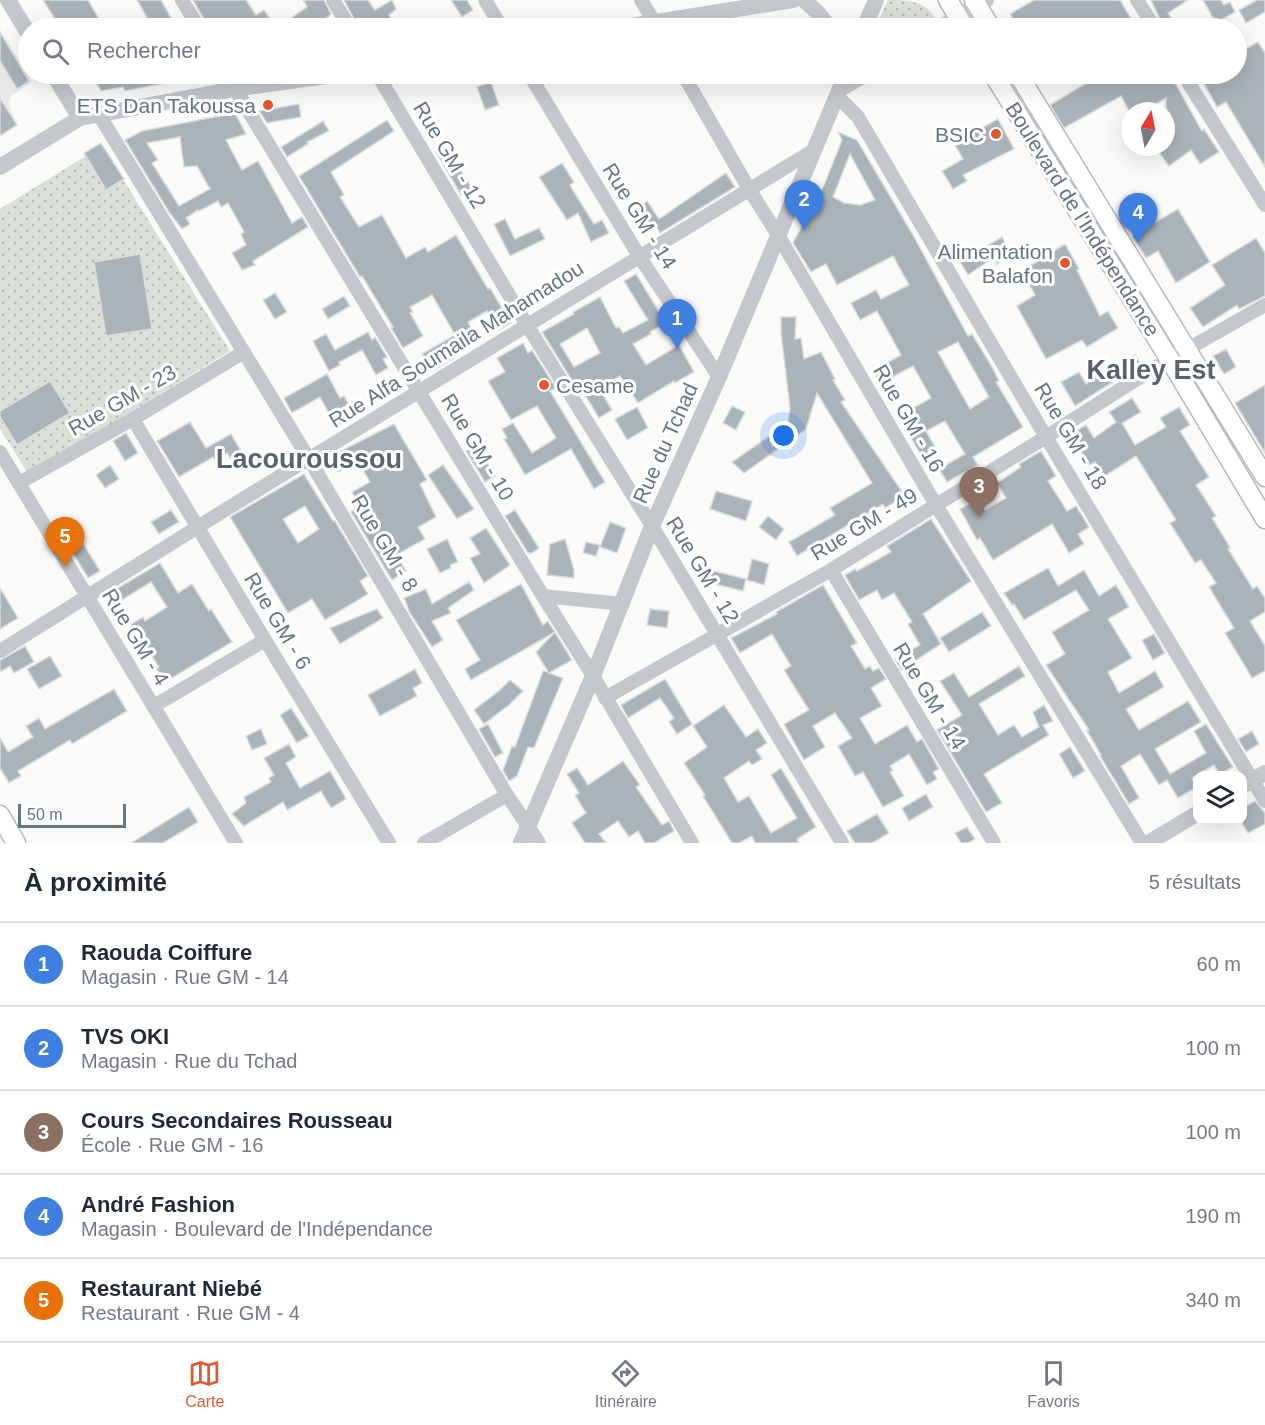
<!DOCTYPE html>
<html lang="fr">
<head>
<meta charset="utf-8">
<style>
  :root { --surface:#fff; --page:#f2f2f3; --text:#1f2937; --muted:#747a83; --line:#e0e1e3; --accent:#e4572e }
  body { margin:0; font-family:Helvetica,sans-serif; background:var(--page); color:var(--text) }
  .controls { position:absolute; right:18px; bottom:18px; display:grid; overflow:hidden; border-radius:12px; box-shadow:0 6px 24px #0002 }
  .controls button { width:54px; height:54px; display:grid; place-items:center; padding:0; border:0; border-bottom:2px solid var(--line); background:var(--surface); color:var(--text); font:30px sans-serif }
  .compass { position:absolute; left:1121px; top:102px; width:54px; height:54px; border-radius:50%; background:var(--surface); box-shadow:0 6px 24px #0002; rotate:10deg }
  .scale { position:absolute; left:18px; bottom:15px; width:108px; box-sizing:border-box; padding-left:6px; border:3px solid #657683; border-top:0; font-size:16px; line-height:21px; white-space:nowrap; color:#657683; -webkit-text-stroke:4px #fff; paint-order:stroke }
  .you { position:absolute; left:784px; top:436px; width:21px; height:21px; margin:-15px; border:4px solid #fff; border-radius:50%; background:#1a73e8; box-shadow:0 0 0 9px #1a73e833 }
  .badge { display:grid; place-items:center; width:39px; height:39px; border-radius:50%; background:var(--accent); color:#fff; font-size:20px; font-weight:700 }
  .pin { position:absolute; translate:-50% -50px; filter:drop-shadow(0 2px 3px #0008) }
  .pin::after { content:''; position:absolute; top:32px; width:21px; height:18px; background:inherit; clip-path:polygon(0 0,100% 0,50% 100%) }
  .list { margin:0; padding:0; list-style:none }
  h2 { display:flex; justify-content:space-between; align-items:center; height:78px; margin:0; padding:0 24px; font-size:26px }
  h2 small { font-size:20px; font-weight:400; color:var(--muted) }
  .list li { display:grid; grid-template-columns:39px 1fr auto; gap:18px; align-items:center; box-sizing:border-box; height:84px; padding:0 24px; border-top:2px solid var(--line) }
  .list b { display:block; font-size:22px; white-space:nowrap }
  .list p { margin:0; font-size:20px; white-space:nowrap; color:var(--muted) }
  .list em { font-size:20px; font-style:normal; color:var(--muted) }
  .icon { flex:none; width:33px; height:33px; fill:none; stroke:currentColor; stroke-width:2; stroke-linecap:round; stroke-linejoin:round }
  .map { position:relative; flex:none; width:1265px; height:843px; overflow:hidden }
  .search { position:absolute; background:var(--surface); box-shadow:0 6px 24px #0002; left:18px; right:18px; top:18px; height:66px; display:flex; align-items:center; gap:15px; box-sizing:border-box; padding:0 21px; border-radius:33px; color:var(--muted); font-size:22px }
  .sheet { height:498px; background:var(--surface) }
  nav { display:flex; justify-content:space-around; align-items:center; box-sizing:border-box; height:84px; border-top:2px solid var(--line); background:var(--surface); font-size:16px; color:var(--muted) }
  nav a { display:grid; justify-items:center; gap:3px }
  nav .on { color:var(--accent) }
  .map>svg:first-child { display:block }
  .built { fill:#e8e9e9 }
  .grass { fill:url(#grass-dots) }
  .building { fill:#aab3b9; stroke:#dcdcda; stroke-width:1.5; fill-rule:evenodd }
  .lines { fill:none; stroke-linecap:round; stroke-linejoin:round }
  .secondary-casing { stroke:#b3babf; stroke-width:21 }
  .minor { stroke:#c3c8cc; stroke-width:14 }
  .tertiary { stroke:#c3c8cc; stroke-width:16 }
  .secondary { stroke:#fff; stroke-width:18 }
  .poi-dot { fill:#e4572e; stroke:#fff; stroke-width:2 }
  .labels { text-anchor:middle; dominant-baseline:central; stroke-width:6; stroke-linejoin:round; paint-order:stroke }
  .poi-label { font-size:21px; fill:#657683; stroke:#fff; text-anchor:end }
  .street-label { font-size:21px; fill:#657683; stroke:#fff }
  .district-label { font-size:27px; font-weight:bold; fill:#57646e; stroke:#fff }
</style>
</head>
<body>
<div class="map">
<svg width="1265" height="843" viewBox="0 0 1265 843">
  <defs>
    <pattern id="grass-dots" width="8" height="8" patternUnits="userSpaceOnUse" patternTransform="scale(1.5)"><rect width="8" height="8" fill="#dadfd7"/><path d="M2 2h.1M6 6h.1" fill="none" stroke="#b4b9b4" stroke-width="1.8" stroke-linecap="round"/></pattern>
  </defs>
  <rect width="100%" height="100%" fill="#fafaf8"/>
  <polygon class="built" points="0,30 32,82 11,96 9,105 17,125 0,135"/>
  <g class="grass">
    <path d="M888,0C908,0 928,1 936,21L923,28H875Z"/>
    <polygon points="102,146 230,351 29,475 0,429 0,209"/>
  </g>
  <g class="building">
    <polygon points="43,0 88,0 102,24 94,28 61,28"/>
    <polygon points="137,0 161,0 175,25 168,28 153,28"/>
    <polygon points="193,0 246,0 256,15 264,10 276,28 209,28"/>
    <polygon points="303,0 324,0 331,14 313,28 277,28 307,7"/>
    <polygon points="344,0 368,0 375,10 392,0 396,9 389,15 397,28 359,28"/>
    <polygon points="451,0 467,0 473,10 462,17"/>
    <polygon points="1034,0 1120,0 1133,22 1138,19 1145,28 1019,28 1010,14"/>
    <polygon points="1151,0 1188,0 1168,13 1177,28 1164,28"/>
    <polygon points="1203,0 1221,0 1224,5 1230,2 1235,12 1216,23"/>
    <polygon points="1257,0 1265,0 1265,12 1246,23 1239,10"/>
    <polygon points="0,32 29,81 17,89 0,61"/>
    <polygon points="1258,42 1265,53 1265,167 1226,102 1217,107 1202,80 1216,74 1236,74 1236,54"/>
    <polygon points="92,74 185,74 186,79 125,91 123,87 101,91"/>
    <polygon points="1101,74 1170,74 1202,131 1204,129 1219,152 1200,164 1191,150 1169,166 1155,147 1166,147 1166,98 1143,111 1129,111 1121,96 1064,128 1050,105"/>
    <polygon points="491,82 499,105 485,110 477,87"/>
    <polygon points="0,98 17,125 0,136"/>
    <polygon points="299,104 301,117 267,123 259,111"/>
    <path d="M235,113L246,134L226,140L242,170L258,161L292,223L302,217L308,227L253,261L255,265L242,270L232,253L246,245L241,234L244,232L228,203L221,207L218,201L199,211L198,210L186,218L190,224L182,229L169,212L125,140L142,131ZM180,137L184,167L197,166L210,189L179,206L152,163L158,160L147,143Z"/>
    <polygon points="998,119 1014,149 963,175 967,181 953,189 942,171 963,159 954,143"/>
    <polygon points="387,120 394,131 331,172 344,195 340,197 359,227 382,215 406,258 425,247 428,252 456,235 488,289 490,288 511,323 498,330 487,311 468,322 477,339 450,352 454,358 432,371 422,354 455,335 432,295 410,307 413,312 410,313 423,336 403,348 391,328 393,327 362,276 360,277 299,176"/>
    <polygon points="323,121 329,131 307,142 308,144 287,157 281,147"/>
    <path d="M838,132L857,140L913,235L968,336L972,334L991,365L999,381L996,382L1023,427L973,457L978,465L947,482L939,469L965,454L945,421L926,431L939,454L925,462L906,429L911,426L904,413L931,398L913,366L890,378L896,391L887,396L873,371L901,355L877,311L860,320L851,303L876,290L881,299L909,285L893,256L837,285L826,264L811,272L793,243L824,185L842,140ZM850,154L875,200L860,205L844,203L833,197ZM958,342L989,397L970,409L938,352Z"/>
    <polygon points="101,143 124,179 106,190 84,153"/>
    <polygon points="446,147 472,188 461,195 436,152"/>
    <polygon points="562,163 574,182 570,185 572,189 594,224 602,220 609,233 591,242 578,213 567,220 539,177"/>
    <polygon points="726,173 735,187 660,233 656,226 650,230 636,209 647,201 659,219"/>
    <polygon points="1178,209 1210,262 1176,283 1158,251 1146,258 1132,236"/>
    <polygon points="505,219 515,239 539,228 545,239 510,256 494,224"/>
    <polygon points="1002,237 1012,255 997,264 993,258 968,275 960,262"/>
    <polygon points="1256,238 1265,253 1265,296 1239,309 1237,305 1203,327 1190,308 1225,285 1212,265"/>
    <polygon points="1065,244 1079,269 1077,270 1100,316 1108,311 1118,328 1087,347 1082,340 1046,359 1017,306 1035,295 1022,271"/>
    <polygon points="140,254 152,329 106,336 94,262"/>
    <path d="M636,274L666,323L650,332L651,334L633,344L646,365L679,345L694,372L675,383L674,381L638,403L620,376L599,388L612,410L599,418L584,393L581,395L542,332L574,314L573,312L600,297L616,328L619,327L623,333L648,320L624,281ZM587,328L600,353L574,367L560,344Z"/>
    <polygon points="275,293 287,312 275,319 263,300"/>
    <polygon points="344,296 350,306 328,319 322,309"/>
    <polygon points="781,317 796,317 795,339 801,338 804,359 821,352 835,379 833,380 845,400 841,402 905,496 885,508 883,504 797,556 789,542 835,515 830,508 872,483 817,393 806,429 744,473 732,462 788,423 790,408 781,333"/>
    <polygon points="368,332 372,340 375,337 387,357 383,359 388,368 376,375 362,350 339,362 340,365 329,371 313,341 326,334 335,350"/>
    <polygon points="523,343 528,353 532,350 556,388 550,391 605,482 594,489 571,449 525,475 504,439 507,438 502,429 513,423 532,453 556,438 537,406 511,420 488,381 505,372 497,358"/>
    <polygon points="1226,349 1236,367 1224,374 1213,356"/>
    <polygon points="1135,355 1141,364 1075,406 1061,382 1079,372 1086,384"/>
    <polygon points="327,374 340,398 344,396 355,416 336,427 320,397 292,413 284,398"/>
    <polygon points="50,381 70,413 17,445 0,417 0,411"/>
    <polygon points="1265,385 1265,453 1235,403"/>
    <polygon points="1132,398 1141,412 1122,423 1135,445 1166,427 1160,418 1179,407 1190,425 1180,431 1209,477 1196,485 1216,516 1212,518 1225,539 1230,548 1228,549 1253,589 1257,586 1265,598 1265,612 1250,621 1265,646 1265,671 1252,678 1225,633 1234,628 1209,587 1216,583 1201,560 1195,563 1170,523 1176,520 1136,456 1105,476 1095,462 1090,465 1069,435 1086,425 1094,438 1116,422 1109,412"/>
    <polygon points="732,406 745,412 736,430 723,423"/>
    <polygon points="637,407 648,428 627,440 615,419"/>
    <polygon points="190,422 206,448 231,434 244,456 233,462 227,453 215,461 213,457 179,477 157,441"/>
    <polygon points="394,424 427,480 420,484 436,517 418,527 425,539 396,555 406,571 392,580 351,512 360,506 352,492 370,482 358,461 338,472 329,457"/>
    <polygon points="126,433 138,453 125,461 113,441"/>
    <polygon points="477,445 495,476 485,482 466,451"/>
    <polygon points="1041,451 1056,476 1048,481 1067,511 1076,506 1089,527 1078,534 1084,544 1069,553 1052,524 993,560 980,538 977,540 960,509 979,499 985,510 1006,498 997,483 1021,467 1019,464"/>
    <polygon points="110,465 119,479 105,488 96,475"/>
    <polygon points="443,465 474,509 457,519 428,475"/>
    <path d="M304,474L333,521H335L368,576L360,581L368,594L325,620L312,599L288,613L230,517ZM305,506L319,529L298,543L283,519Z"/>
    <polygon points="716,491 752,501 746,521 710,509"/>
    <polygon points="171,510 179,522 159,534 151,522"/>
    <polygon points="515,510 539,548 532,553 528,553 505,516"/>
    <polygon points="768,516 784,529 776,540 759,527"/>
    <polygon points="931,519 971,581 923,614 941,644 901,670 895,659 920,645 908,624 912,622 894,593 882,600 877,590 859,600 845,575 855,569 857,571 891,552 887,546"/>
    <polygon points="610,522 626,528 617,553 600,547"/>
    <polygon points="486,528 510,565 484,583 470,558 480,554 470,538"/>
    <polygon points="447,539 458,562 450,565 451,568 440,573 427,549"/>
    <polygon points="565,539 574,570 574,578 547,575 550,544"/>
    <polygon points="586,542 600,545 596,556 583,553"/>
    <polygon points="83,543 100,571 88,578 71,550"/>
    <polygon points="752,559 769,564 764,585 747,580"/>
    <polygon points="160,563 178,593 192,584 209,611 211,609 232,642 165,682 156,668 159,667 143,642 141,640 135,643 129,634 135,630 131,624 143,617 145,621 167,607 151,582 112,606 106,595"/>
    <polygon points="1048,568 1058,586 1084,570 1099,596 1116,585 1129,607 1108,619 1132,658 1108,672 1119,693 1155,671 1164,687 1126,709 1139,730 1188,701 1201,722 1155,749 1170,774 1206,753 1194,731 1206,724 1233,767 1220,774 1214,765 1192,778 1197,787 1178,798 1167,780 1159,785 1140,754 1121,766 1139,798 1129,804 1100,756 1101,755 1087,731 1089,730 1046,665 1065,654 1052,632 1089,610 1076,590 1024,620 1014,604 1012,605 1004,593"/>
    <polygon points="706,569 746,579 743,591 703,581"/>
    <polygon points="469,582 474,590 448,608 451,613 432,621 443,640 432,647 410,613 404,598 426,589 432,604"/>
    <polygon points="521,584 543,625 548,621 572,660 549,673 563,678 534,748 528,747 517,776 509,781 503,770 512,746 515,747 543,671 548,672 536,652 555,632 471,680 465,669 480,660 456,620"/>
    <polygon points="823,585 857,643 851,646 865,669 870,666 873,671 879,668 886,679 871,688 882,706 860,718 875,744 907,725 917,742 922,739 939,769 933,772 937,779 927,785 909,754 890,766 893,770 890,772 904,796 883,807 863,772 855,776 838,746 852,738 835,713 813,726 825,747 804,760 784,724 809,710 784,670 791,666 772,634 740,653 731,638 777,614 776,612"/>
    <polygon points="0,588 18,618 0,629"/>
    <polygon points="377,609 383,618 340,644 330,628"/>
    <polygon points="650,609 669,611 667,628 647,625"/>
    <polygon points="982,612 991,626 949,652 940,638"/>
    <polygon points="1154,634 1165,653 1153,660 1142,640"/>
    <polygon points="25,646 34,662 14,673 10,666 0,672 0,660"/>
    <polygon points="50,656 62,676 39,689 27,669"/>
    <polygon points="1019,666 1025,676 979,704 998,735 1014,725 1022,737 1039,727 1033,712 1044,705 1053,721 1043,725 1049,735 984,774 1002,803 986,812 937,730 962,715 940,681 954,673 969,697"/>
    <polygon points="415,669 422,683 413,688 417,696 380,716 368,695"/>
    <polygon points="665,679 692,724 677,734 669,722 674,718 660,698 628,718 621,705"/>
    <polygon points="510,680 523,691 509,705 484,724 474,710 500,690"/>
    <polygon points="114,689 127,711 72,744 70,740 18,771 21,776 9,783 0,768 0,738 8,752 33,737 26,726 39,718 45,729"/>
    <polygon points="724,705 746,737 758,729 767,743 756,750 762,759 752,765 749,761 724,778 738,802 749,796 771,833 797,818 771,775 781,768 816,827 797,839 799,843 755,843 752,836 739,843 732,843 703,796 705,795 684,763 707,747 693,726"/>
    <polygon points="291,708 309,736 297,743 280,715"/>
    <polygon points="488,724 503,753 495,757 479,729"/>
    <polygon points="261,729 267,744 252,750 246,736"/>
    <polygon points="1252,731 1259,744 1246,752 1238,739"/>
    <polygon points="289,744 296,757 286,763 300,788 330,771 346,799 331,808 321,791 287,810 283,802 244,826 232,814 246,803 244,797 271,782 269,778 274,775 264,758"/>
    <polygon points="1070,747 1085,771 1073,778 1059,754"/>
    <polygon points="623,761 640,785 636,787 662,825 669,821 674,831 654,843 645,843 638,831 629,837 618,821 599,834 606,843 585,843 572,823 586,813 575,795 579,793 567,774 577,768 588,785"/>
    <polygon points="926,794 933,807 909,821 902,808"/>
    <polygon points="1255,801 1265,813 1265,824 1248,833 1242,823 1242,808"/>
    <polygon points="189,807 198,822 163,843 131,843"/>
    <polygon points="877,814 889,833 872,843 855,843 847,831"/>
    <polygon points="967,827 975,839 968,843 961,843 955,833"/>
  </g>
  <g class="lines">
    <defs>
      <g id="secondary">
        <polyline points="948,0 965,28"/>
        <polyline points="974,0 991,28"/>
        <polyline points="993,74 1170,360 1265,519"/>
        <polyline points="1018,74 1265,477"/>
        <polyline points="0,815 16,843"/>
      </g>
    </defs>
    <use href="#secondary" class="secondary-casing"/>
    <g class="minor">
      <polyline points="182,0 199,28"/>
      <polyline points="333,0 350,28"/>
      <polyline points="485,0 502,28"/>
      <polyline points="641,0 658,28"/>
      <polyline points="1137,0 1155,28"/>
      <polyline points="226,74 543,596 593,676 692,843"/>
      <polyline points="377,74 527,325 652,526 842,843"/>
      <polyline points="529,74 639,256 719,377"/>
      <polyline points="683,74 749,189 778,235 936,505 1142,843"/>
      <polyline points="1183,74 1265,205"/>
      <polyline points="837,96 858,117 1046,437 1265,801"/>
      <polyline points="98,113 309,459 507,795 539,843"/>
      <polyline points="133,419 265,640 389,843"/>
      <polyline points="0,452 236,843"/>
      <polyline points="19,483 133,419 244,352"/>
      <polyline points="831,570 994,843"/>
      <polyline points="543,596 623,604"/>
      <polyline points="0,651 220,513 814,150"/>
      <polyline points="605,698 831,570 1046,437 1151,370 1265,305"/>
      <polyline points="154,706 265,640"/>
      <polyline points="424,843 507,795"/>
    </g>
    <g class="tertiary">
      <polyline points="8,0 28,33"/>
      <polyline points="804,0 818,13 830,28"/>
      <polyline points="619,28 793,0"/>
      <polyline points="864,28 876,0"/>
      <polyline points="940,28 986,0"/>
      <polyline points="53,74 80,118"/>
      <polyline points="840,89 866,74"/>
      <polyline points="0,167 80,118 235,89 340,74"/>
      <polyline points="1242,786 1265,773"/>
      <polyline points="521,843 593,676 652,526 719,377 846,74"/>
      <polyline points="1148,843 1198,813"/>
    </g>
    <use href="#secondary" class="secondary"/>
  </g>
  <g class="poi-dot">
    <circle cx="268" cy="105" r="6"/>
    <circle cx="996" cy="134" r="6"/>
    <circle cx="1065" cy="263" r="6"/>
    <circle cx="544" cy="385" r="6"/>
  </g>
  <g class="labels">
    <g class="poi-label">
      <text x="256" y="105">ETS Dan Takoussa</text>
      <text x="984" y="134">BSIC</text>
      <text x="1053" y="251">Alimentation<tspan x="1053" dy="24">Balafon</tspan></text>
      <text x="556" y="385" text-anchor="start">Cesame</text>
    </g>
    <g class="street-label">
      <text transform="translate(450 155) rotate(59)">Rue GM - 12</text>
      <text transform="translate(640 216) rotate(58)">Rue GM - 14</text>
      <text transform="translate(1083 219) rotate(58)">Boulevard de l'Indépendance</text>
      <text transform="translate(456 344) rotate(-32)">Rue Alfa Soumaila Mahamadou</text>
      <text transform="translate(122 400) rotate(-30)">Rue GM - 23</text>
      <text transform="translate(909 418) rotate(60)">Rue GM - 16</text>
      <text transform="translate(1071 436) rotate(59)">Rue GM - 18</text>
      <text transform="translate(665 443) rotate(-66)">Rue du Tchad</text>
      <text transform="translate(478 447) rotate(59)">Rue GM - 10</text>
      <text transform="translate(864 524) rotate(-31)">Rue GM - 49</text>
      <text transform="translate(385 543) rotate(59)">Rue GM - 8</text>
      <text transform="translate(703 570) rotate(59)">Rue GM - 12</text>
      <text transform="translate(278 621) rotate(59)">Rue GM - 6</text>
      <text transform="translate(136 637) rotate(59)">Rue GM - 4</text>
      <text transform="translate(930 696) rotate(59)">Rue GM - 14</text>
    </g>
    <g class="district-label">
      <text x="1151" y="370">Kalley Est</text>
      <text x="309" y="459">Lacouroussou</text>
    </g>
  </g>
</svg>
<div class="controls">
<button><svg class="icon" aria-label="layers" viewBox="0 0 24 24"><path d="M12 4l9 5-9 5-9-5zM3 14l9 5 9-5"/></svg></button>
</div>
<svg class="compass" viewBox="-18 -18 36 36"><path d="M0-13l5 13h-10z" fill="#e53935"/><path d="M0 13l5-13h-10z" fill="#747a83"/></svg>
<div class="scale">50 m</div>
<div class="you"></div>
<div class="pin badge" style="left:677px;top:349px;background:#3f7fe0">1</div>
<div class="pin badge" style="left:804px;top:230px;background:#3f7fe0">2</div>
<div class="pin badge" style="left:979px;top:517px;background:#8d6e63">3</div>
<div class="pin badge" style="left:1138px;top:243px;background:#3f7fe0">4</div>
<div class="pin badge" style="left:65px;top:567px;background:#e8710a">5</div>
<div class="search"><svg class="icon" aria-label="search" viewBox="0 0 24 24"><circle cx="10" cy="10" r="6"/><path d="M15 15l6 6"/></svg>Rechercher</div>
</div>
<section class="sheet">
<h2>À proximité<small>5 résultats</small></h2>
<ul class="list">
<li><span class="badge" style="background:#3f7fe0">1</span><div><b>Raouda Coiffure</b><p>Magasin · Rue GM - 14</p></div><em>60 m</em></li>
<li><span class="badge" style="background:#3f7fe0">2</span><div><b>TVS OKI</b><p>Magasin · Rue du Tchad</p></div><em>100 m</em></li>
<li><span class="badge" style="background:#8d6e63">3</span><div><b>Cours Secondaires Rousseau</b><p>École · Rue GM - 16</p></div><em>100 m</em></li>
<li><span class="badge" style="background:#3f7fe0">4</span><div><b>André Fashion</b><p>Magasin · Boulevard de l'Indépendance</p></div><em>190 m</em></li>
<li><span class="badge" style="background:#e8710a">5</span><div><b>Restaurant Niebé</b><p>Restaurant · Rue GM - 4</p></div><em>340 m</em></li>
</ul>
</section>
<nav>
<a class="on"><svg class="icon" aria-label="map" viewBox="0 0 24 24"><path d="M3 6l6-2 6 2 6-2v14l-6 2-6-2-6 2zM9 4v14M15 6v14"/></svg>Carte</a>
<a><svg class="icon" aria-label="directions" viewBox="0 0 24 24"><path d="M12 3l9 9-9 9-9-9zM9 14v-3h6M13 9l2 2-2 2"/></svg>Itinéraire</a>
<a><svg class="icon" aria-label="saved" viewBox="0 0 24 24"><path d="M7 4h10v16l-5-4-5 4z"/></svg>Favoris</a>
</nav>
</body>
</html>
